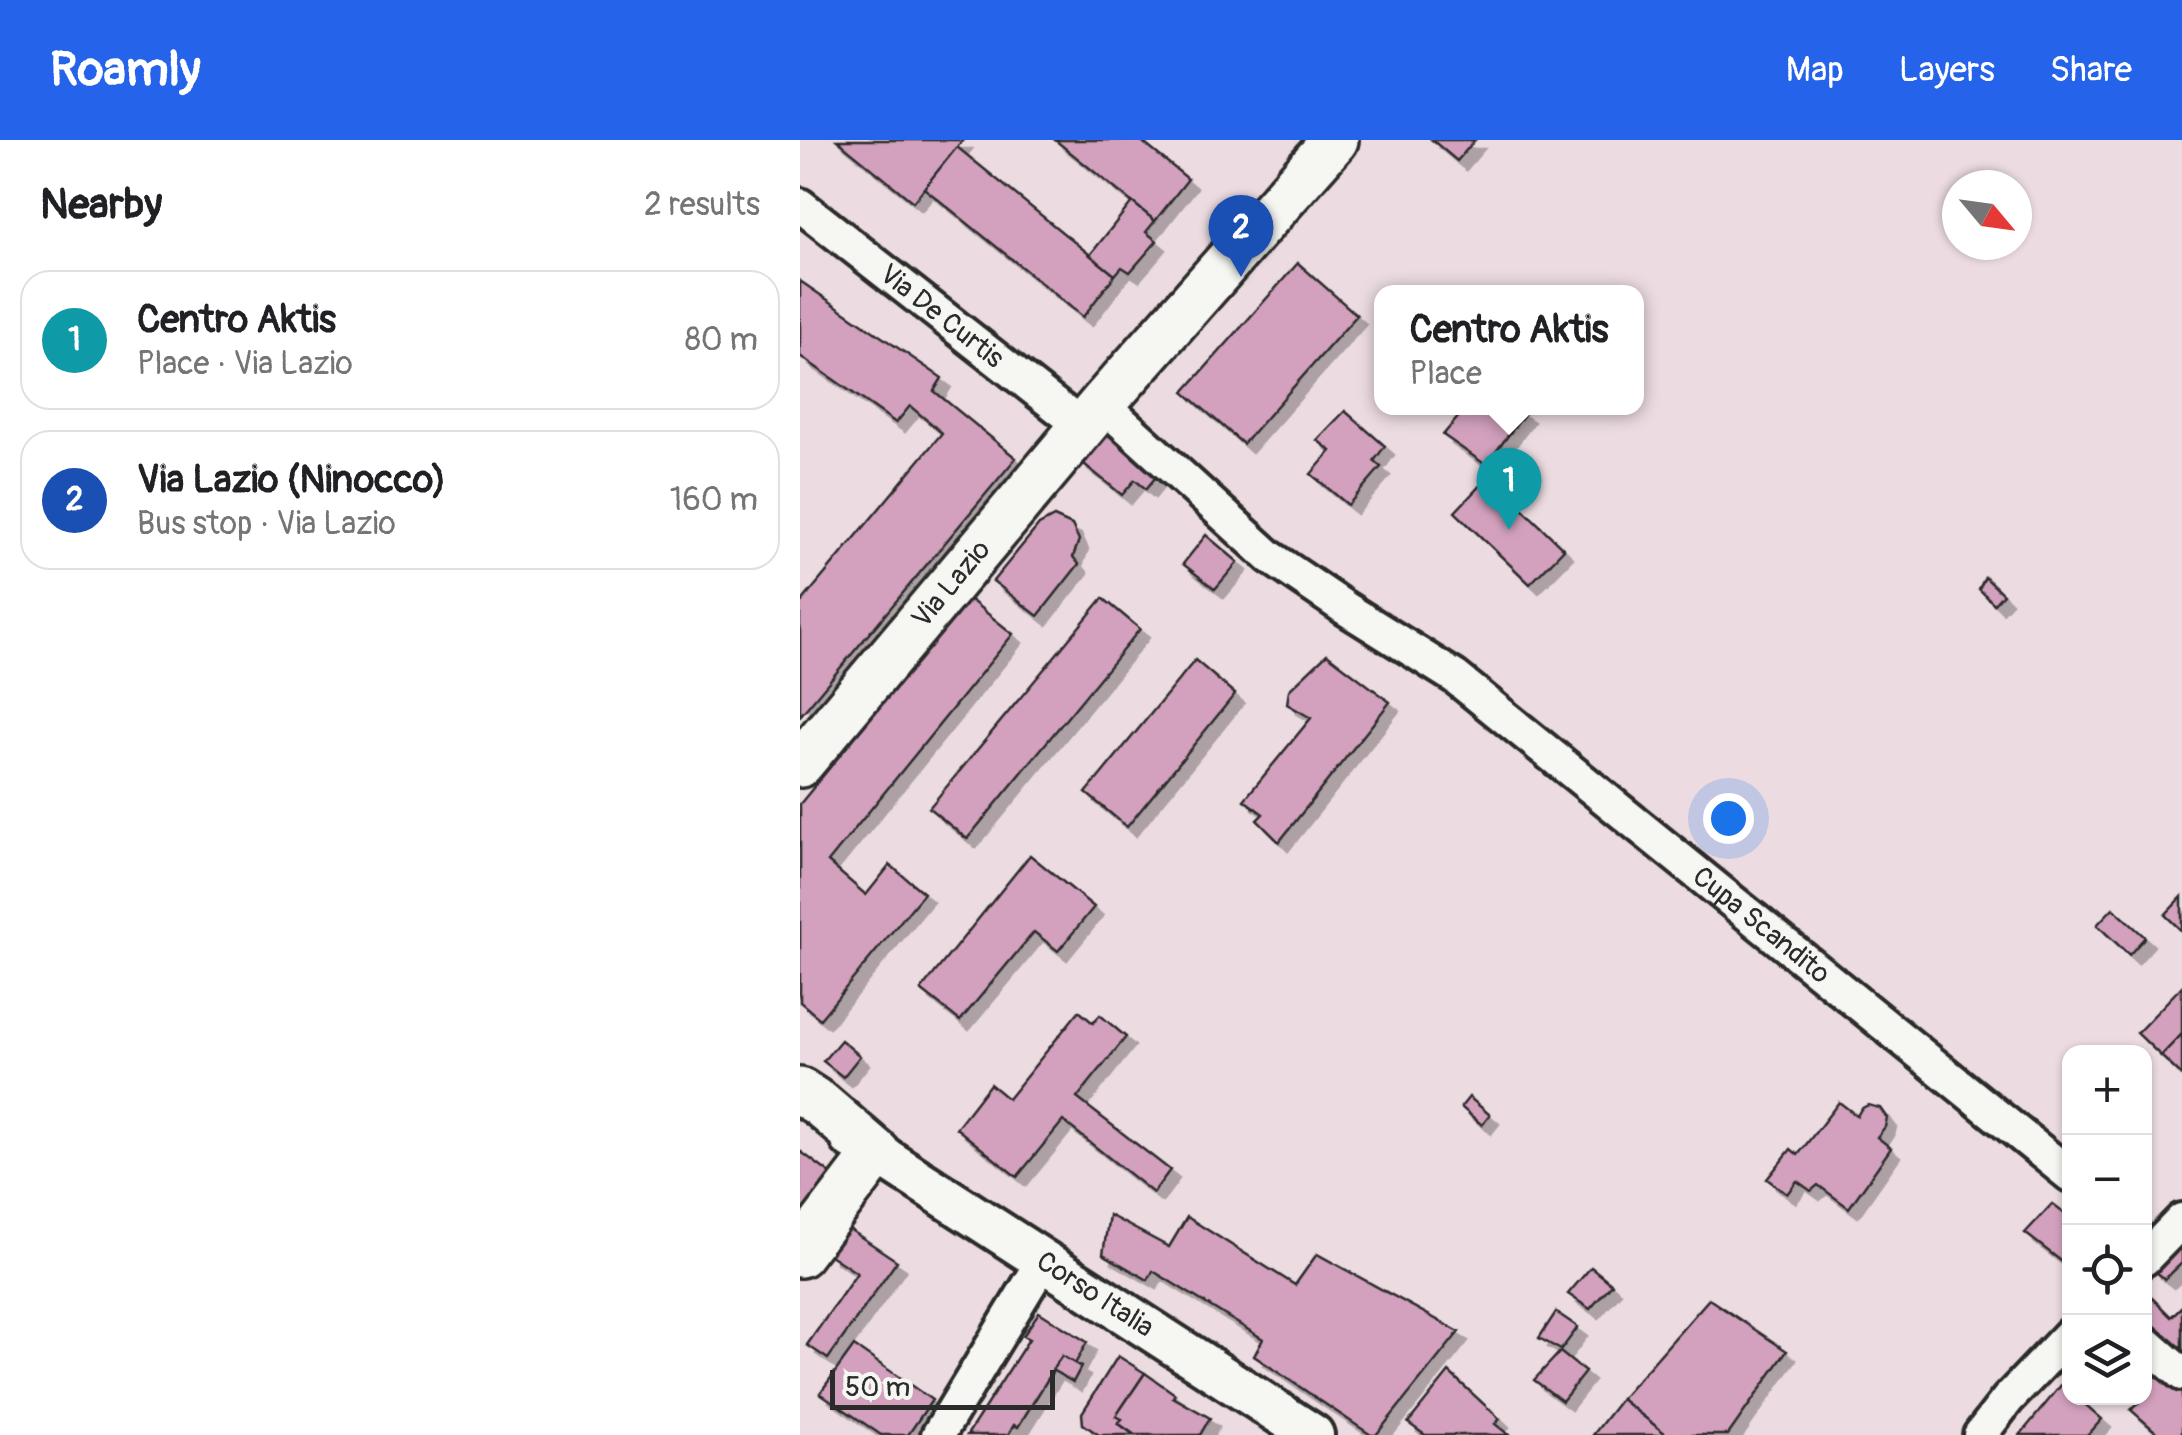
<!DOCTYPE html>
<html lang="en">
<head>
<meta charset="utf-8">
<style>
  :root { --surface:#fff; --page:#f2f2f2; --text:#202124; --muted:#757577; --line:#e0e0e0; --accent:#2563eb }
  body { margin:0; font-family:Pangolin,sans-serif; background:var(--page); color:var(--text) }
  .controls { position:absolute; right:30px; bottom:30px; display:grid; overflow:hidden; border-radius:20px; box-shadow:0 2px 8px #0004 }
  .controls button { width:90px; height:90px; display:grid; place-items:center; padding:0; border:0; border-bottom:2px solid var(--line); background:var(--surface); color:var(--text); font:50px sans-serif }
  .compass { position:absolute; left:1142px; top:30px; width:90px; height:90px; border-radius:50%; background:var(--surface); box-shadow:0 2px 8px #0004; rotate:119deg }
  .scale { position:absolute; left:30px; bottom:25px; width:225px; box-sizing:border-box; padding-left:10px; border:5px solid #2b2b2b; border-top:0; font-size:28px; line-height:35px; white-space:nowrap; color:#2b2b2b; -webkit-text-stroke:8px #f6f6f2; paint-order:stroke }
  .you { position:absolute; left:928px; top:678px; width:35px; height:35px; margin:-25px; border:8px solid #fff; border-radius:50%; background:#1a73e8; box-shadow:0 0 0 15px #1a73e833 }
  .badge { display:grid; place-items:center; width:65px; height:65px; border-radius:50%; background:var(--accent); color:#fff; font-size:32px; font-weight:700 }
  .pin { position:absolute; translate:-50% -82px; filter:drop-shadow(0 2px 5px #0008) }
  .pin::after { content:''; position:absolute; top:52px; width:35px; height:30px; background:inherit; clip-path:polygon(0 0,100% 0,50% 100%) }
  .popup { position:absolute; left:574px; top:145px; width:270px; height:130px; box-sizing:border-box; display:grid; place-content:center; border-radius:20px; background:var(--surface); filter:drop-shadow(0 2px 8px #0005); font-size:32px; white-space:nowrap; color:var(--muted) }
  .popup b { font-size:38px; color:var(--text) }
  .popup::after { content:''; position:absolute; left:50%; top:100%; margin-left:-20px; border:20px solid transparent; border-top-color:var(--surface) }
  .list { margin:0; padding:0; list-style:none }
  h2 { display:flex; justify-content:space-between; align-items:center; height:130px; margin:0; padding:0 40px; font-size:42px }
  h2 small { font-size:32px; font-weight:400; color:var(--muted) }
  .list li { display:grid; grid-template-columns:65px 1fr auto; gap:30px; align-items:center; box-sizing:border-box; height:140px; margin:0 20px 20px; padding:0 20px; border:2px solid var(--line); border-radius:30px }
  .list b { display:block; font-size:38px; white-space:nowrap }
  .list p { margin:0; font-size:32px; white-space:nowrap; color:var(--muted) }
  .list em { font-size:32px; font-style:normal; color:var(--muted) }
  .icon { flex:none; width:55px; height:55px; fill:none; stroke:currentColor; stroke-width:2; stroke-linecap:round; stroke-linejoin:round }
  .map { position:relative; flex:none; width:1382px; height:1295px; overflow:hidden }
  header { display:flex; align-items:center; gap:60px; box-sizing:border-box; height:140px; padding:0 50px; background:var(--accent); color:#fff }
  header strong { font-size:48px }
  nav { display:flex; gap:55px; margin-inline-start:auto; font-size:35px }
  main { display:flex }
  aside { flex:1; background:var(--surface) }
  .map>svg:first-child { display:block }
  .building { fill:#d3a1be; stroke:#2b2b2b; stroke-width:2.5; filter:url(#shadow) }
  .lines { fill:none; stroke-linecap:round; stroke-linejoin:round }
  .minor-casing { stroke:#2b2b2b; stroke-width:40 }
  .tertiary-casing { stroke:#2b2b2b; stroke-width:48 }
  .secondary-casing { stroke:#2b2b2b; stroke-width:52 }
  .minor { stroke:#f6f6f2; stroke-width:32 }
  .tertiary { stroke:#f6f6f2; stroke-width:40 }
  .secondary { stroke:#f6f6f2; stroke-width:45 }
  .labels { text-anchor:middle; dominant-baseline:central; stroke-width:8; stroke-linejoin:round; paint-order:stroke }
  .street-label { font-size:28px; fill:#2b2b2b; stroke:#f6f6f2 }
</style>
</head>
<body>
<header>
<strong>Roamly</strong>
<nav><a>Map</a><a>Layers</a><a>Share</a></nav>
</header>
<main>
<aside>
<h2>Nearby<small>2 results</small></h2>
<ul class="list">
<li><span class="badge" style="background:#0f9aa8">1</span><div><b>Centro Aktis</b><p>Place · Via Lazio</p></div><em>80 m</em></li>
<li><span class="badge" style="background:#1a4fb4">2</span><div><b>Via Lazio (Ninocco)</b><p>Bus stop · Via Lazio</p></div><em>160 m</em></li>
</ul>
</aside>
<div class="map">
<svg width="1382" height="1295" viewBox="0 0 1382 1295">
  <defs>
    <filter id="shadow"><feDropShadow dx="9" dy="9" stdDeviation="0" flood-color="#0004"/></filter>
  </defs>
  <rect width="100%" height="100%" fill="#ecdce2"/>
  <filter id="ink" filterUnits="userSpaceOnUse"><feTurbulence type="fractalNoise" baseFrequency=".01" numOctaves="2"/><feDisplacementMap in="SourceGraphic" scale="20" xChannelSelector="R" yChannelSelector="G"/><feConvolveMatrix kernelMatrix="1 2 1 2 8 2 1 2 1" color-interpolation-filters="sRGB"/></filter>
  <g filter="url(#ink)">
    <g class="building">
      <polygon points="37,0 163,0 113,62"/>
      <polygon points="255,0 340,0 388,39 355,81"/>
      <polygon points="632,0 675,0 657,21"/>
      <polygon points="157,7 315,135 283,177 124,48"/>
      <polygon points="332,62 355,81 346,92 357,101 330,132 322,127 315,135 290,115"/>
      <polygon points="498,123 557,175 443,304 384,252"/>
      <polygon points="0,141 142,238 134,251 216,318 0,576 0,464 142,293 110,266 96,283 0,216"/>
      <polygon points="666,268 717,268 725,273 686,325 643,295"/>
      <polygon points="545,271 585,306 574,321 581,327 548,365 511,334 531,311 517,300"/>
      <polygon points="304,288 360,332 346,349 335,340 322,355 279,320"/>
      <polygon points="689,336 764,409 730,444 655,372"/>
      <polygon points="254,377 272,385 279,400 273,417 279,424 238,476 193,441 239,385"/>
      <polygon points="406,395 438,422 415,449 383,424"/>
      <polygon points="1185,437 1203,454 1194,464 1179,449"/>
      <polygon points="168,458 213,494 28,722 66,755 90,725 124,753 20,879 0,862 0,664"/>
      <polygon points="303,458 340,489 167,699 129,668"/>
      <polygon points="527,514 590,562 479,702 457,680 463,674 444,660 511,578 487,564 489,550"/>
      <polygon points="395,520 435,554 327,687 286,653"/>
      <polygon points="230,715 294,767 258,811 234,792 160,881 121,850"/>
      <polygon points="1382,757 1382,791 1365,775"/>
      <polygon points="1313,768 1345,797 1329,815 1297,785"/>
      <polygon points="1382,846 1382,894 1361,916 1337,893"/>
      <polygon points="279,871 293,883 300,875 326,897 277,958 370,1030 353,1053 263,981 217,1037 156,988 190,944 208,959"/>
      <polygon points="1382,894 1382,936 1361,916"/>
      <polygon points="41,900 60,916 43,937 23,921"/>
      <polygon points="669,957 690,975 682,985 661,967"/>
      <polygon points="1039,962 1057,976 1061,969 1068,965 1080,968 1087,978 1085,987 1077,997 1091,1008 1049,1068 1018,1045 1011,1051 997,1041 987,1054 967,1039 991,1009 998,1015"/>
      <polygon points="0,1011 36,1038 0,1087"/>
      <polygon points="1252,1064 1270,1078 1270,1128 1225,1093"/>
      <polygon points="309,1075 369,1107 387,1077 495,1145 517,1114 659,1192 576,1295 571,1295 454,1216 463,1199 353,1131 348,1140 303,1114"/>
      <polygon points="46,1087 97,1121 28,1219 7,1205 57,1133 27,1113"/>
      <polygon points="1382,1098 1382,1123 1365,1139 1352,1129"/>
      <polygon points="791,1127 812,1144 790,1169 768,1154"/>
      <polygon points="1352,1158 1371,1177 1382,1166 1382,1213 1344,1189 1344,1161 1348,1165"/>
      <polygon points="909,1159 987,1211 928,1295 867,1295 821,1259"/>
      <polygon points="239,1172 287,1202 275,1224 262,1216 218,1287 214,1285 208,1295 167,1295 229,1199 223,1196"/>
      <polygon points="756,1172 778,1187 761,1210 739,1198"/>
      <polygon points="54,1206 132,1260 108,1295 81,1295 20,1253"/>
      <polygon points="760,1212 785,1232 762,1261 734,1240"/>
      <polygon points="1344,1213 1382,1245 1382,1295 1354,1295 1356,1292 1331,1270 1346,1255"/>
      <polygon points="262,1216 281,1227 273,1242 252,1230"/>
      <polygon points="318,1216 345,1233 316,1276 322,1279 318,1283 334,1295 299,1295 283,1284 282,1273"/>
      <polygon points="649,1232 700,1279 695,1284 709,1295 625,1295 608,1283"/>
      <polygon points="345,1233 375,1254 373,1257 410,1278 400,1295 335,1295 318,1283 322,1279 316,1276"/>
      <polygon points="1262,1244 1270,1251 1270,1258 1278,1258 1302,1279 1288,1295 1220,1295"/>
      <polygon points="821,1259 867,1295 793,1295"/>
    </g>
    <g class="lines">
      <defs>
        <g id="minor">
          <path id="s1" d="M0,65L283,287"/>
          <path id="s2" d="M302,264L470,417L545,468L655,537L1270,1035"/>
          <polyline points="1344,1119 1382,1080"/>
          <polyline points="1344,1201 1382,1234"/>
          <polyline points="138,1295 244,1120"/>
          <polyline points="1180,1295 1208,1259 1270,1194"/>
        </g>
        <g id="tertiary">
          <path id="s3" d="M51,998L77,1013L513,1295"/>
        </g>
        <g id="secondary">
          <path id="s4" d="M0,624L302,264L535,0"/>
          <polyline points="0,951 20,964 77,1013 0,1114"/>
        </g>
      </defs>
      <use href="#minor" class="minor-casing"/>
      <use href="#tertiary" class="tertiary-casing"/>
      <use href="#secondary" class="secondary-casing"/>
      <use href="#minor" class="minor"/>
      <use href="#tertiary" class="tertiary"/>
      <use href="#secondary" class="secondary"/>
    </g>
  </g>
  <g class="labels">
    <g class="street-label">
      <text stroke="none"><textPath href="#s1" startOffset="180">Via De Curtis</textPath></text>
      <text stroke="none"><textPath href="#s4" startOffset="235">Via Lazio</textPath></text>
      <text stroke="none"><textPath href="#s2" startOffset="842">Cupa Scandito</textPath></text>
      <text stroke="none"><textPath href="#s3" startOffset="290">Corso Italia</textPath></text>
    </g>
  </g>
</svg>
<div class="controls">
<button>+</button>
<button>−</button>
<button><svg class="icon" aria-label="locate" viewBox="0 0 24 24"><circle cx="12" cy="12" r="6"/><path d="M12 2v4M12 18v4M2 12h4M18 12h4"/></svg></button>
<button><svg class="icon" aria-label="layers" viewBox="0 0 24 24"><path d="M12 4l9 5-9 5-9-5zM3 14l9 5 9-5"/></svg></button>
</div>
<svg class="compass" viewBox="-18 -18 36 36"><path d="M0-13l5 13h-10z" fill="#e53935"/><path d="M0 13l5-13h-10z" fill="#757577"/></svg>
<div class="scale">50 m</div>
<div class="you"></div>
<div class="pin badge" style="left:709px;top:390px;background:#0f9aa8">1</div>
<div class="popup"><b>Centro Aktis</b>Place</div>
<div class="pin badge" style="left:441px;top:137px;background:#1a4fb4">2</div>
</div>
</main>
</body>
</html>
